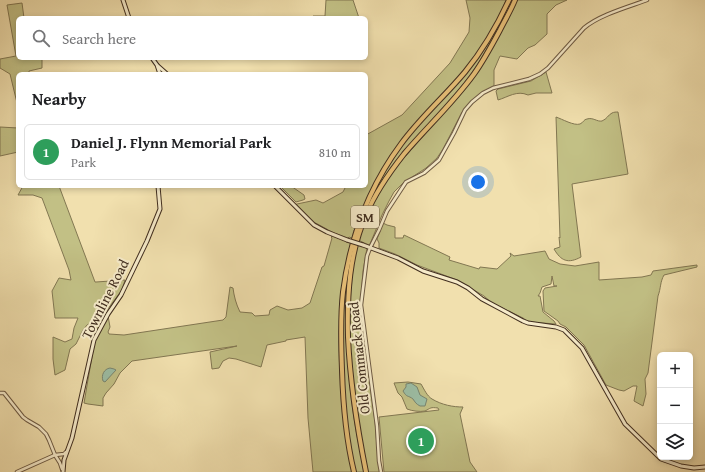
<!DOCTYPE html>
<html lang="en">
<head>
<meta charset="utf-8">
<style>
  :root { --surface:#fff; --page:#f6f6f6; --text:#202124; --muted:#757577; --line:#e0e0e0; --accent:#2563eb }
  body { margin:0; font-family:"Gentium Book Plus",serif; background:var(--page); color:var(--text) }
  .controls { position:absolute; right:12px; bottom:12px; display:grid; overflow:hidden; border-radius:6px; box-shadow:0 2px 6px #0003 }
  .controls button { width:36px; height:36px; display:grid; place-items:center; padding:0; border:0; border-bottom:1px solid var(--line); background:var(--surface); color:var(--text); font:20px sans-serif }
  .you { position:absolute; left:478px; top:182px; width:14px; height:14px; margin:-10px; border:3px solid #fff; border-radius:50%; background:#1a73e8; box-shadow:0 0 0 6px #1a73e833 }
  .badge { display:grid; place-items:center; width:26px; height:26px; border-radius:50%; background:var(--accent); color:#fff; font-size:13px; font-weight:700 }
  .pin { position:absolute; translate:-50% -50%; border:2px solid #fff; box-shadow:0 1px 4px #0006 }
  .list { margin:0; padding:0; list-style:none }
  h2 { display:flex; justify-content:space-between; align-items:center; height:52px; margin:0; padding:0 16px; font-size:17px }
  h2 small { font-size:13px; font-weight:400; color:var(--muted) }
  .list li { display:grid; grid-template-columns:26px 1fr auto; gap:12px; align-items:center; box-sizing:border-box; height:56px; margin:0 8px 8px; padding:0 8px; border:1px solid var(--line); border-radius:6px }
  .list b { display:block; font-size:15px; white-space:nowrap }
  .list p { margin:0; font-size:13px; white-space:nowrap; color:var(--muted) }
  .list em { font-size:13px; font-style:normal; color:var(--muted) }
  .icon { flex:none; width:22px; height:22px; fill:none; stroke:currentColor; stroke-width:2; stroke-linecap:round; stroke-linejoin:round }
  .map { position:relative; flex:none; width:705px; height:472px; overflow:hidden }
  .search { position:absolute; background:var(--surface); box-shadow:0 2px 6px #0003; left:16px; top:16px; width:352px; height:44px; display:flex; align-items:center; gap:10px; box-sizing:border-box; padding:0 14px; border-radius:6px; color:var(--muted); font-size:15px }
  .panel { position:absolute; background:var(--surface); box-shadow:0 2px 6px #0003; left:16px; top:72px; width:352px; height:116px; border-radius:6px }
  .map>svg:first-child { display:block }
  .green { fill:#c2c085; stroke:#827752 }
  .water { fill:#9cbea5; stroke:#78846f }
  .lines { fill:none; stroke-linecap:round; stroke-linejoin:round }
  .tertiary-casing { stroke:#6d5a43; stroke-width:4.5 }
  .secondary-casing { stroke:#412e1f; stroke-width:5 }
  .motorway-casing { stroke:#412e1f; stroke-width:6 }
  .tertiary { stroke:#f6ebca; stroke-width:2.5 }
  .secondary { stroke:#f6ebca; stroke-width:3 }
  .motorway { stroke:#e8c077; stroke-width:4 }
  .secondary-bridge-casing { stroke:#412e1f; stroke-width:5; stroke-linecap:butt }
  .secondary-bridge { stroke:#f6ebca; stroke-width:3 }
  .labels { text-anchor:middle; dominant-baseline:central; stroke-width:4; stroke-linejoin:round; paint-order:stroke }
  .shield { fill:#f6ebca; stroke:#776752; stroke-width:1 }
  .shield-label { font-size:13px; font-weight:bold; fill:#412e1f }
  .street-label { font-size:14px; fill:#412e1f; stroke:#f6ebca }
</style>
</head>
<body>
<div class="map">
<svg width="705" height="472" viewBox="0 0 705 472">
  <rect width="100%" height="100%" fill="#f1e0ae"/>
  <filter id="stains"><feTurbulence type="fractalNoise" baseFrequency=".005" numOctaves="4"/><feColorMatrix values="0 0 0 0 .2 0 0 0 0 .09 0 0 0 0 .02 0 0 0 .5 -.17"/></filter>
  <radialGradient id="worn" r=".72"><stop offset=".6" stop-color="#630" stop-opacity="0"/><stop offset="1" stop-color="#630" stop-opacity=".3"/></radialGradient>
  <g class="green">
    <polygon points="326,0 353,0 359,18 312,18 313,16 325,16"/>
    <polygon points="466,0 506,0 498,20 488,38 474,58 386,163 355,230 354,230 352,238 349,237 348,238 334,233 310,220 295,205 297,204 316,200 323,203 343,192 346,186 366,186 366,135 402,115 450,63 469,32 470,18"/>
    <polygon points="516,0 567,0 556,5 547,14 547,34 535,45 528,48 517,59 500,56 494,70 494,86 480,94 462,112 443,149 437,158 426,168 403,183 394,192 389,201 382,215 370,244 369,245 358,240 371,208 381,190 395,168 457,98 472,78"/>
    <polygon points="22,3 24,18 18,18 18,58 42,58 42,68 29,71 29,74 18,74 18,107 10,74 0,68 0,59 16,56 7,5"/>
    <polygon points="501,20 503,21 478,64 454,97 411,145 373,196 372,196 378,184 394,156 416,128 463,76"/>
    <path d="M546,72L552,93H536L528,95C517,90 508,97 498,100L496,91L498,89L531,81Z"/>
    <path d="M618,112L628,174L572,184L581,257C568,264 561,261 554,249L560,247L559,237L560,238L556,117C562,119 574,126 580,124C583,123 584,119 587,119C593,117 597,122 602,121C607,119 608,115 612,113C614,112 616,112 618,112Z"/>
    <polygon points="0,127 18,128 18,152 0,156"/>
    <path d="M23,186H59L95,282H96L125,280L122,290L107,310L110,327L108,332L109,334L124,335L223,320L226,317L230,287L233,288C234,296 236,304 240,312L252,313L255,316L269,315L270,310L277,306L288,310L302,308L310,303L322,267L324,266L332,238L331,237L332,236L336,237L351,243C339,287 337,341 341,387C343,415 349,444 353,472H313L308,418L305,337L286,340V341L267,345L261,367L236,359L229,358L223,361L219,368L212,369L210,352L237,346L132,361L120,373L114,384L106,393L103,398V406L88,404L84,403L94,345L96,327L91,323L87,325L83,330L76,344L70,349L65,370L55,375L53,359V337L65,342L72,339L74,328L78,318H55L52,291L59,278L71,280L69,270L42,198L33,195H18Z"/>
    <polygon points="280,186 291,186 304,195 305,199 303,200 296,202"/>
    <path d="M383,223L387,225L395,227V238H403L404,235L450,257L449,260L479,269L480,267L497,269L511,256L510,253L514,256L545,251L549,259L560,264L575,266L599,262V280L642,277L651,275L653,271L697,265V267L664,275C660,282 661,288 658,296L648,373L645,379L646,394L643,406L634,401L637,386H633L624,391L619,390L606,385L584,345L566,327L560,324L558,321L544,311L543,291L545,288L557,286H554L552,276L551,284L542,287L540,293L538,296H540L543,312L554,321L556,324L529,322L523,318L492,303L484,296L457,280L417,265L395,254L379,248V243L377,239Z"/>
    <polygon points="357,245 367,248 363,271 360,309 375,422 378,458 380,472 368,472 357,421 349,339 349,301 351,271"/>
    <path d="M346,290C345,352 350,413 365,472H355L349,438L344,396L343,318L345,291Z"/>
    <path d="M408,382L421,384C424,389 427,396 432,399C442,405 453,407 463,407L460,414L470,462L477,472H384L379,417L439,410L438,408C430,407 431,408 425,411C420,412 412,411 407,409L402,397L398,393L394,383Z"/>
  </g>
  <g class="water">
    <path d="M110,368L114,369L116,370L105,382L103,381C101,375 104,369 110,368Z"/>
    <path d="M411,383L417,387L420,395L427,399L425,406H420C416,404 415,402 413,399C408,395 407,398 403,391L406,387V384Z"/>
  </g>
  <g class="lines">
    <defs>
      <g id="tertiary">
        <polyline points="0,393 4,393 23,417 27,420 39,427 46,434 49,440 55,455 60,463 62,469"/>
        <polyline points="17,472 55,455 64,454 66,452"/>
        <path d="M381,472L379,461L377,426L361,305L367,256L370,248L379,230L387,211L406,182L424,173L439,160L454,133L465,110L472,102L483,93L493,88L529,79L540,74L548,68L584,28C599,15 628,7 647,0"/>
      </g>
      <g id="secondary">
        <polyline points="123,0 129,18"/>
        <polyline points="152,58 157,65 160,74"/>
        <polyline points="158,66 167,74"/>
        <polyline points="275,186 314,225 327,232 347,240"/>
        <polyline points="363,245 398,258 423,271 457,282 468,288 482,299 523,321 528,323 556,327 564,330 582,348 625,424 661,459 681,466 694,468 705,467"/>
        <polyline points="63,472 64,460 72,438 94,340 108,314 121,295 147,241 160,209 158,186"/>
      </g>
      <g id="motorway">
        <path d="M354,472C346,439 343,404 342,370C341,344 340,318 343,292C350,239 369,187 401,144C420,118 444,97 465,72C483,50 497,26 509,0"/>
        <path d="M366,472C357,427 350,383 348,337C347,295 349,254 366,215C375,193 389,173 404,154C427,127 453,103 474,74C484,60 492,45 500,30C505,20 511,10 515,0"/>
      </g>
    </defs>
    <use href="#tertiary" class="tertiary-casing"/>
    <use href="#secondary" class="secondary-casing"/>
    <use href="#motorway" class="motorway-casing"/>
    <use href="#tertiary" class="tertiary"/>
    <use href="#secondary" class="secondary"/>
    <use href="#motorway" class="motorway"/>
    <defs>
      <polyline id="secondary-bridge" points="347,240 363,245"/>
    </defs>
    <use href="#secondary-bridge" class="secondary-bridge-casing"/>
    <use href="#secondary-bridge" class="secondary-bridge"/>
  </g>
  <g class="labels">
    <rect class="shield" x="351" y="206" width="28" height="22" rx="3"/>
    <g class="shield-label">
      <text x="365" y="217">SM</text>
    </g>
    <g class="street-label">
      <text transform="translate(105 299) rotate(-63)">Townline Road</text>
      <text transform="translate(359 358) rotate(-96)">Old Commack Road</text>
    </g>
  </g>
  <rect width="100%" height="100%" filter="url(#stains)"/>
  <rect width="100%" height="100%" fill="url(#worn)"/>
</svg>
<div class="controls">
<button>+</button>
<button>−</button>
<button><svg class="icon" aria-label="layers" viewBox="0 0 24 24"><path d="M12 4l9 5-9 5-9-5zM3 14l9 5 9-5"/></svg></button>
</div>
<div class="you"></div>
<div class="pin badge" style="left:421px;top:441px;background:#2e9e5b">1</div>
<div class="search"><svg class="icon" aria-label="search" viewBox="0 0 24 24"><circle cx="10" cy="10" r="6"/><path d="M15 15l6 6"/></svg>Search here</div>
<section class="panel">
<h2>Nearby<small></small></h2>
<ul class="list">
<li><span class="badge" style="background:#2e9e5b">1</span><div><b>Daniel J. Flynn Memorial Park</b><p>Park</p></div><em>810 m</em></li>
</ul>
</section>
</div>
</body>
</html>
